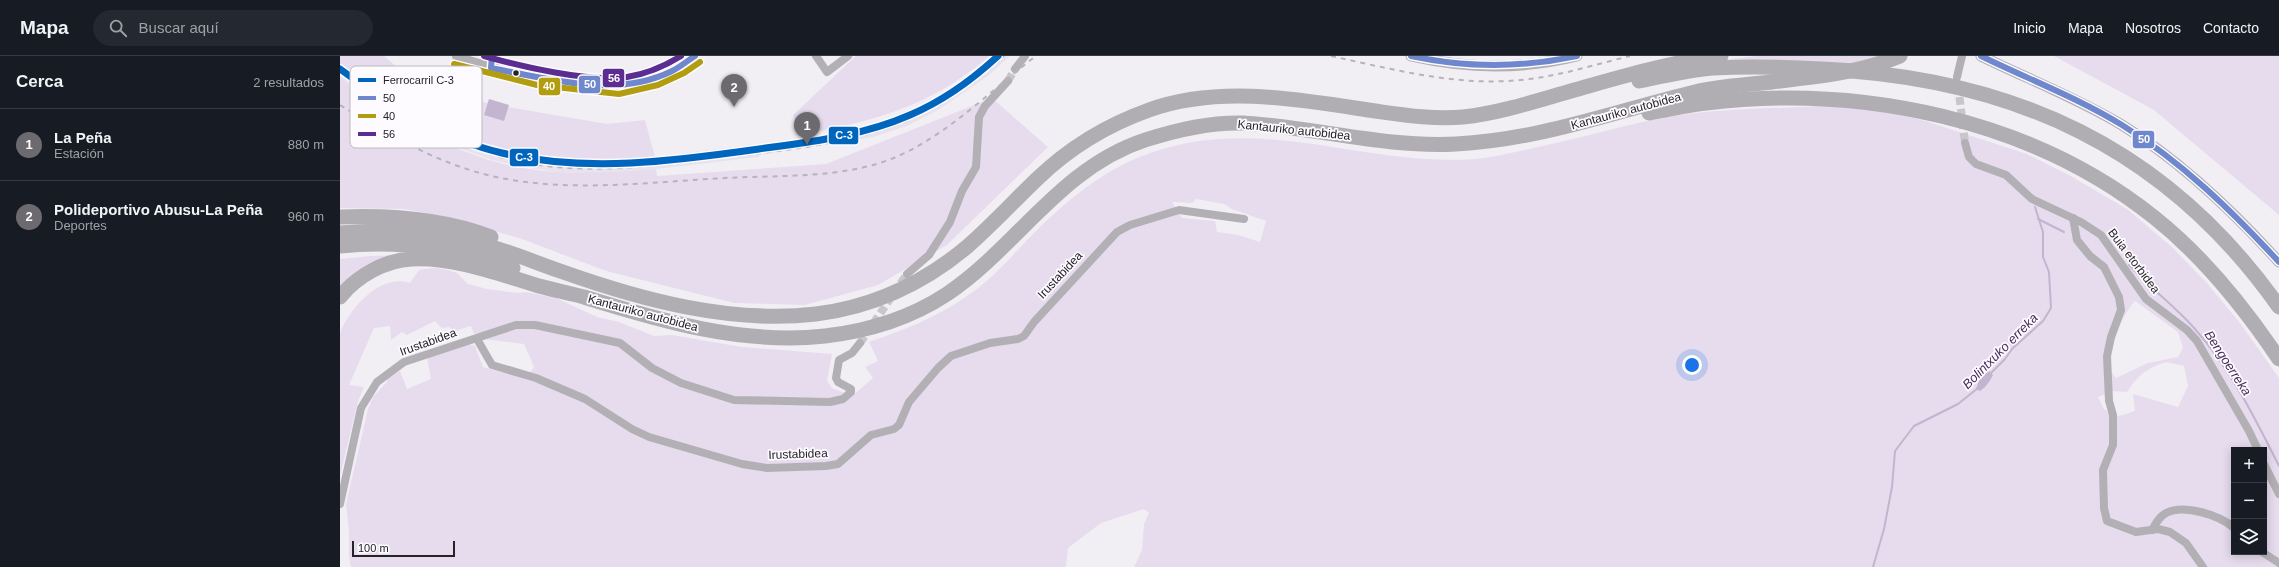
<!DOCTYPE html>
<html lang="es">
<head>
<meta charset="utf-8">
<style>
  :root { --surface:#171b24; --page:#242831; --text:#f1f3f6; --muted:#9ea1a6; --line:#363941; --accent:#6d6a6f }
  body { margin:0; font-family:Arial,sans-serif; background:var(--page); color:var(--text) }
  .controls { position:absolute; right:12px; bottom:12px; display:grid; overflow:hidden; border-radius:0px; box-shadow:0 2px 10px #0003 }
  .controls button { width:36px; height:36px; display:grid; place-items:center; padding:0; border:0; border-bottom:1px solid var(--line); background:var(--surface); color:var(--text); font:20px sans-serif }
  .scale { position:absolute; left:12px; bottom:10px; width:103px; box-sizing:border-box; padding-left:4px; border:2px solid #252327; border-top:0; font-size:11px; line-height:14px; white-space:nowrap; color:#252327; -webkit-text-stroke:3px #fdfbff; paint-order:stroke }
  .you { position:absolute; left:1352px; top:309px; width:14px; height:14px; margin:-10px; border:3px solid #fff; border-radius:50%; background:#1a73e8; box-shadow:0 0 0 6px #1a73e833 }
  .badge { display:grid; place-items:center; width:26px; height:26px; border-radius:50%; background:var(--accent); color:#fff; font-size:13px; font-weight:700 }
  .pin { position:absolute; translate:-50% -33px; filter:drop-shadow(0 1px 2px #0008) }
  .pin::after { content:''; position:absolute; top:21px; width:14px; height:12px; background:inherit; clip-path:polygon(0 0,100% 0,50% 100%) }
  .list { margin:0; padding:0; list-style:none }
  h2 { display:flex; justify-content:space-between; align-items:center; height:52px; margin:0; padding:0 16px; font-size:17px }
  h2 small { font-size:13px; font-weight:400; color:var(--muted) }
  .list li { display:grid; grid-template-columns:26px 1fr auto; gap:12px; align-items:center; box-sizing:border-box; height:72px; padding:0 16px; border-top:1px solid var(--line) }
  .list b { display:block; font-size:15px; white-space:nowrap }
  .list p { margin:0; font-size:13px; white-space:nowrap; color:var(--muted) }
  .list em { font-size:13px; font-style:normal; color:var(--muted) }
  .icon { flex:none; width:22px; height:22px; fill:none; stroke:currentColor; stroke-width:2; stroke-linecap:round; stroke-linejoin:round }
  .map { position:relative; flex:none; width:1939px; height:511px; overflow:hidden }
  header { display:flex; align-items:center; gap:24px; box-sizing:border-box; height:56px; padding:0 20px; background:var(--surface); border-bottom:1px solid var(--line) }
  header strong { font-size:19px }
  nav { display:flex; gap:22px; margin-inline-start:auto; font-size:14px }
  .search { width:280px; height:36px; background:var(--page); display:flex; align-items:center; gap:10px; box-sizing:border-box; padding:0 14px; border-radius:22px; color:var(--muted); font-size:15px }
  main { display:flex }
  aside { flex:1; background:var(--surface) }
  .map>svg:first-child { display:block }
  .built { fill:#e8e2ed }
  .green { fill:#e6dcee; fill-rule:evenodd }
  .water { fill:#c3b4cf }
  .lines { fill:none; stroke-linecap:round; stroke-linejoin:round }
  .stream { stroke:#c3b4cf; stroke-width:2 }
  .street-tunnel { stroke:#c9c6cb; stroke-width:8; stroke-dasharray:8 4; stroke-linecap:butt }
  .street { stroke:#b3b0b5; stroke-width:8 }
  .secondary { stroke:#b2afb5; stroke-width:11 }
  .highway { stroke:#b1aeb3; stroke-width:15 }
  .rail { stroke:#b6b4b8; stroke-width:2; stroke-dasharray:5 5; stroke-linecap:butt }
  .highway-bridge { stroke:#b1aeb3; stroke-width:15 }
  .bus-1-casing { stroke:#fdfbff; stroke-width:9 }
  .bus-2-casing { stroke:#fdfbff; stroke-width:9 }
  .bus-3-casing { stroke:#fdfbff; stroke-width:9 }
  .bus-1 { stroke:#6e87cd; stroke-width:6 }
  .bus-2 { stroke:#b29c10; stroke-width:6 }
  .bus-3 { stroke:#5c2d91; stroke-width:6 }
  .rail-1-casing { stroke:#fdfbff; stroke-width:10 }
  .rail-1 { stroke:#0065bd; stroke-width:7 }
  .bus-dot { fill:#252327; stroke:#fdfbff; stroke-width:1.5 }
  .labels { text-anchor:middle; dominant-baseline:central; stroke-width:3.5; stroke-linejoin:round; paint-order:stroke }
  .street-label { font-size:12px; fill:#252327; stroke:#fdfbff }
  .water-label { font-size:13px; font-style:italic; fill:#4a2e5e; stroke:#fdfbff }
  .key { fill:#fdfbff; stroke:#bcbabe; stroke-width:1 }
  .key-label { font-size:11px; fill:#252327 }
  .line-badge { stroke:#fdfbff; stroke-width:1.5 }
  .badge-label { font-size:11px; text-anchor:middle; font-weight:bold; fill:#fff }
</style>
</head>
<body>
<header>
<strong>Mapa</strong>
<div class="search"><svg class="icon" aria-label="search" viewBox="0 0 24 24"><circle cx="10" cy="10" r="6"/><path d="M15 15l6 6"/></svg>Buscar aquí</div>
<nav><a>Inicio</a><a>Mapa</a><a>Nosotros</a><a>Contacto</a></nav>
</header>
<main>
<aside>
<h2>Cerca<small>2 resultados</small></h2>
<ul class="list">
<li><span class="badge">1</span><div><b>La Peña</b><p>Estación</p></div><em>880 m</em></li>
<li><span class="badge">2</span><div><b>Polideportivo Abusu-La Peña</b><p>Deportes</p></div><em>960 m</em></li>
</ul>
</aside>
<div class="map">
<svg width="1939" height="511" viewBox="0 0 1939 511">
  <rect width="100%" height="100%" fill="#f2eff4"/>
  <polygon class="built" points="653,0 670,0 648,20 598,54 567,70 533,81 419,99 419,101 316,113 250,117 215,116 179,110 152,104 97,84 53,59 0,22 0,7 53,43 60,50 126,81 163,94 241,105 289,104 417,88 417,91 519,75 518,73 578,53 600,42"/>
  <g class="green">
    <path d="M0,0H44L76,27L151,48L267,68L305,64L315,101C265,107 213,106 163,94C127,86 92,67 59,50L53,43L0,7Z"/>
    <path d="M516,0H649C642,7 633,13 625,19C575,55 519,68 460,79L453,59Z"/>
    <polygon points="1416,0 1544,0 1507,10 1391,3"/>
    <polygon points="1714,0 1939,0 1939,159 1814,54"/>
    <path d="M0,22C62,69 136,112 216,116C249,118 283,115 316,113L317,120L486,108L652,42L708,91L607,189L538,229L465,249L394,247L266,215L182,183L102,160L64,153L0,152Z"/>
    <path d="M1485,50L1544,55L1582,64L1687,98L1729,119L1787,153L1832,191L1867,227L1900,267L1939,322V511H794L802,494L804,468L809,457L804,453L761,467L728,492L726,511H11L9,500V475L6,448L28,353L33,341L47,326V323L60,315L67,333L91,323L87,302L129,288L135,290L143,311L186,323L194,311L184,288L144,283L141,277L134,278L131,270L112,276L110,271L102,272L95,265L67,279L62,276L51,284L50,270L34,272L9,329L24,331L18,345L0,420V277C10,252 40,217 70,227L79,214L94,212L108,214L117,217L128,228L147,233L177,237L187,236L216,242L257,261L279,266L314,280L332,279L402,291L492,298L487,325L492,332L512,340L533,322L525,311L538,305L529,286C563,274 598,261 627,240C654,222 675,196 698,173C732,140 768,111 813,96C922,58 1025,111 1135,103C1150,102 1165,98 1180,95C1224,86 1267,74 1311,64C1369,52 1427,53 1485,50ZM856,143L884,148L892,153L926,165L920,186L898,179L877,176L875,165L842,162L832,146L852,147ZM1795,245L1838,276L1843,292L1838,301L1808,307L1776,322L1770,314C1771,291 1779,263 1795,245ZM1826,306L1844,310L1848,330L1838,351L1793,338L1795,355L1776,361L1764,353L1758,341L1773,335L1787,336C1797,320 1807,312 1826,306ZM1894,394H1924V496H1894Z"/>
    <polygon points="65,199 0,234 0,203 30,200"/>
  </g>
  <g class="water">
    <polygon points="149,43 169,49 164,65 144,59"/>
    <path d="M1649,315L1653,319C1650,325 1646,331 1640,335L1636,333L1641,319Z"/>
  </g>
  <g class="lines">
    <g class="stream">
      <polyline points="1698,163 1724,176"/>
      <path d="M1789,209C1810,232 1835,250 1855,273C1890,312 1915,362 1939,410"/>
      <polyline points="1650,318 1665,303 1672,293 1703,265 1711,252 1709,216 1703,201 1703,176 1695,151"/>
      <polyline points="1533,511 1544,473 1552,431 1555,395 1574,370 1618,348 1638,332"/>
    </g>
    <g class="street-tunnel">
      <polyline points="668,25 675,13"/>
      <polyline points="1618,29 1625,87"/>
      <polyline points="520,287 567,218"/>
    </g>
    <g class="street">
      <path d="M116,0C160,14 203,24 249,28C262,29 276,31 289,29C312,24 336,15 355,0"/>
      <polyline points="476,0 487,16 508,0"/>
      <polyline points="151,12 152,0"/>
      <polyline points="675,13 685,0"/>
      <polyline points="1617,21 1622,0"/>
      <polyline points="1625,87 1629,101 1636,108 1666,119 1692,143 1741,166 1761,179 1806,243 1847,274 1857,285 1909,375 1918,394"/>
      <polyline points="1733,162 1737,184 1750,200 1764,211 1779,241 1781,254 1771,281 1767,300 1769,345 1773,359 1773,389 1763,414 1764,452 1767,465 1796,476 1818,473 1830,476 1846,487 1863,511"/>
      <polyline points="567,218 589,199 610,166 622,135 636,111 639,61 645,50 668,25"/>
      <polyline points="137,283 152,309 196,322 245,343 292,373 309,381 402,408 427,412 486,410 498,408 531,379 554,373 559,369 569,346 598,312 611,300 650,287 678,283 684,280 694,266 777,176 790,169 839,154 904,163"/>
      <polyline points="1924,408 1939,438"/>
      <polyline points="0,448 21,352 37,326 64,306 176,269 195,269 280,287 312,312 341,327 394,344 490,346 503,343 511,336 511,333 498,326 496,322 499,304 512,297 520,287"/>
      <path d="M1812,474C1816,467 1819,461 1826,457C1844,448 1880,459 1894,472"/>
      <polyline points="1922,496 1939,507"/>
    </g>
    <g class="secondary">
      <path d="M1071,0C1127,13 1181,14 1237,0"/>
      <path d="M1641,0C1688,23 1737,42 1782,69C1842,106 1893,155 1939,206"/>
    </g>
    <g class="highway">
      <path d="M1299,25C1323,20 1349,14 1373,12C1409,10 1446,11 1482,13C1674,22 1827,92 1939,251"/>
      <path d="M1309,57C1328,54 1347,49 1366,47C1521,28 1692,63 1815,162C1864,201 1904,251 1939,303"/>
      <path d="M0,161C50,159 104,163 151,181"/>
      <path d="M0,177C45,173 88,176 132,186C163,192 193,206 223,216C302,244 391,268 476,258C533,251 584,227 628,190C652,169 674,145 697,123C729,92 767,69 809,54C878,29 957,43 1028,54C1058,58 1092,64 1123,61C1160,57 1196,45 1231,35C1281,21 1330,6 1381,0"/>
      <path d="M0,190C59,184 117,192 173,212"/>
      <path d="M0,241C17,220 45,204 72,203C115,201 159,218 199,230C214,234 229,237 244,241C321,265 402,289 485,280C529,275 569,263 607,238C677,191 720,112 805,84C836,74 869,66 903,67C974,71 1045,92 1116,88C1199,84 1276,55 1355,36C1380,30 1406,29 1431,26"/>
    </g>
    <g class="rail">
      <path d="M991,0C1056,14 1122,32 1189,23C1223,19 1257,8 1290,0"/>
      <path d="M0,17C52,55 105,87 168,103C240,121 315,110 388,101C447,94 508,88 563,66C601,51 634,28 664,0"/>
      <path d="M0,49C49,79 100,109 156,121C231,137 310,126 385,122C441,119 504,123 556,101C609,78 651,34 696,0"/>
    </g>
    <path class="highway-bridge" d="M1431,26C1475,21 1519,17 1560,0"/>
    <defs>
      <g id="bus-1">
        <path d="M152,0L151,12C209,23 276,43 332,15C340,11 347,5 355,0"/>
        <path d="M1071,0C1127,12 1181,12 1237,0"/>
        <path d="M1641,0C1688,23 1738,42 1782,69C1842,106 1892,155 1939,206"/>
      </g>
      <polyline id="bus-2" points="114,8 197,29 279,38 318,29 344,17 360,6"/>
      <path id="bus-3" d="M144,0C180,10 250,27 287,21C306,18 325,10 341,0"/>
    </defs>
    <use href="#bus-1" class="bus-1-casing"/>
    <use href="#bus-2" class="bus-2-casing"/>
    <use href="#bus-3" class="bus-3-casing"/>
    <use href="#bus-1" class="bus-1"/>
    <use href="#bus-2" class="bus-2"/>
    <use href="#bus-3" class="bus-3"/>
    <defs>
      <path id="rail-1" d="M0,13C49,49 102,83 162,97C247,117 334,105 419,93C470,86 522,80 570,59C603,45 632,24 658,0"/>
    </defs>
    <use href="#rail-1" class="rail-1-casing"/>
    <use href="#rail-1" class="rail-1"/>
  </g>
  <circle class="bus-dot" cx="176" cy="17" r="3.5"/>
  <g class="labels">
    <g class="street-label">
      <text transform="translate(1286 55) rotate(-15)">Kantauriko autobidea</text>
      <text transform="translate(954 74) rotate(6)">Kantauriko autobidea</text>
      <text transform="translate(1794 205) rotate(53)">Buia etorbidea</text>
      <text transform="translate(720 219) rotate(-47)">Irustabidea</text>
      <text transform="translate(303 257) rotate(15)">Kantauriko autobidea</text>
      <text transform="translate(88 286) rotate(-20)">Irustabidea</text>
      <text transform="translate(458 398) rotate(-2)">Irustabidea</text>
    </g>
    <g class="water-label">
      <text transform="translate(1660 295) rotate(-45)">Bolintxuko erreka</text>
      <text transform="translate(1888 307) rotate(57)">Bengoerreka</text>
    </g>
  </g>
  <rect x="10" y="10" width="132" height="82" rx="6" class="key"/>
  <rect x="18" y="22" width="18" height="4" fill="#0065bd"/>
  <rect x="18" y="40" width="18" height="4" fill="#6e87cd"/>
  <rect x="18" y="58" width="18" height="4" fill="#b29c10"/>
  <rect x="18" y="76" width="18" height="4" fill="#5c2d91"/>
  <g class="key-label">
    <text x="43" y="28">Ferrocarril C-3</text>
    <text x="43" y="46">50</text>
    <text x="43" y="64">40</text>
    <text x="43" y="82">56</text>
  </g>
  <g class="line-badge">
    <rect x="262" y="12" width="23" height="20" rx="4" fill="#5c2d91"/>
    <rect x="238" y="19" width="23" height="19" rx="4" fill="#6e87cd"/>
    <rect x="198" y="21" width="23" height="19" rx="4" fill="#b29c10"/>
    <rect x="488" y="70" width="31" height="19" rx="4" fill="#0065bd"/>
    <rect x="1792" y="74" width="23" height="19" rx="4" fill="#6e87cd"/>
    <rect x="169" y="92" width="30" height="19" rx="4" fill="#0065bd"/>
  </g>
  <g class="badge-label">
    <text x="274" y="26">56</text>
    <text x="250" y="32">50</text>
    <text x="209" y="34">40</text>
    <text x="504" y="83">C-3</text>
    <text x="1804" y="87">50</text>
    <text x="184" y="105">C-3</text>
  </g>
</svg>
<div class="controls">
<button>+</button>
<button>−</button>
<button><svg class="icon" aria-label="layers" viewBox="0 0 24 24"><path d="M12 4l9 5-9 5-9-5zM3 14l9 5 9-5"/></svg></button>
</div>
<div class="scale">100 m</div>
<div class="you"></div>
<div class="pin badge" style="left:467px;top:89px">1</div>
<div class="pin badge" style="left:394px;top:51px">2</div>
</div>
</main>
</body>
</html>
